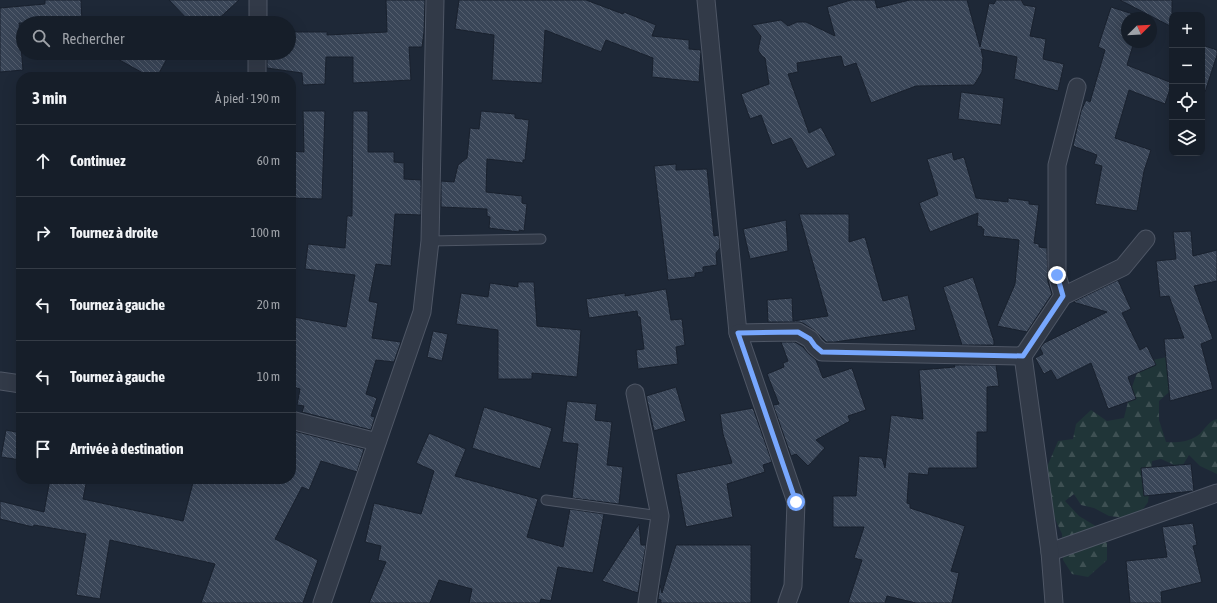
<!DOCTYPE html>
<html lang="fr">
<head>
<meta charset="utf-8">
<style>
  :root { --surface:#161e29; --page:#1f2731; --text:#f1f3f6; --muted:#9ea2a8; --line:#353c46 }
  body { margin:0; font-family:"Asap Condensed",sans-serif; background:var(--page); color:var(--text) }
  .controls { position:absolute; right:12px; top:12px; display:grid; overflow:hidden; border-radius:8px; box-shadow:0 4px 16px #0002 }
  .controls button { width:36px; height:36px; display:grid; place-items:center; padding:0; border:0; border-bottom:1px solid var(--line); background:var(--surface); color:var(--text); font:20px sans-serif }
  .compass { position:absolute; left:1121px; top:12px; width:36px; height:36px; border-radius:50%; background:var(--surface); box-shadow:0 4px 16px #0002; rotate:66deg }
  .stop { position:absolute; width:12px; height:12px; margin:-9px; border:3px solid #77a7fe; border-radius:50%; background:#fff }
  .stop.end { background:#77a7fe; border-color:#fff; box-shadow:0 1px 4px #0008 }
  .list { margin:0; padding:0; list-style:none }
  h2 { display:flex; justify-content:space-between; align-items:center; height:52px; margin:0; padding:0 16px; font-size:17px }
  h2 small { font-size:13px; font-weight:400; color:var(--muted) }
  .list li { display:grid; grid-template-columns:26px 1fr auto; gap:12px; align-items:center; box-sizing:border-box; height:72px; padding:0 16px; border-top:1px solid var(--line) }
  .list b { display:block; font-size:15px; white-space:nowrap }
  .list em { font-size:13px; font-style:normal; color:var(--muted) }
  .icon { flex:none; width:22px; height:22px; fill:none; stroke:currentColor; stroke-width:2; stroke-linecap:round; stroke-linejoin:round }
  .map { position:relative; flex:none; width:1217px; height:603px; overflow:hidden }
  .search { position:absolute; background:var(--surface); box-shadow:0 4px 16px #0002; left:16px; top:16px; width:280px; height:44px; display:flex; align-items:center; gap:10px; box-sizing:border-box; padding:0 14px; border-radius:22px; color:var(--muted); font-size:15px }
  .panel { position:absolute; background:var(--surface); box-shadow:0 4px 16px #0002; left:16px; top:72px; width:280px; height:412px; border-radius:16px }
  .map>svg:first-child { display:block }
  .forest { fill:url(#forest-firs) }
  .building { fill:url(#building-back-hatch); stroke:#19212e }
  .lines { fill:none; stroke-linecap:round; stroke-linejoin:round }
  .lane-casing { stroke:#4f5766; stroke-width:11 }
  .street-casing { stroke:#4f5766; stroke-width:19 }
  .lane { stroke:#323a48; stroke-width:9 }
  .street { stroke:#323a48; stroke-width:17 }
  .route { stroke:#77a7fe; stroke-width:5 }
</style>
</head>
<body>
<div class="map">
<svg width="1217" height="603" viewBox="0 0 1217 603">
  <defs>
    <pattern id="forest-firs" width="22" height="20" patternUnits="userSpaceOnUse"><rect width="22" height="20" fill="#203538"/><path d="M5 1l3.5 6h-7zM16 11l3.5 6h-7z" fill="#3e5053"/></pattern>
    <pattern id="building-back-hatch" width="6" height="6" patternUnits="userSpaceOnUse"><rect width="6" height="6" fill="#3a4658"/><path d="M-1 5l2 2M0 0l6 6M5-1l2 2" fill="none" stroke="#545e6e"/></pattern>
  </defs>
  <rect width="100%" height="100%" fill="#1e2837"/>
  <path class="forest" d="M1167,357L1176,386L1159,401V420L1166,442C1176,443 1188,442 1197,436C1204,431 1208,421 1217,419V474L1200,466L1189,455L1181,468L1161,459L1152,461L1148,502L1141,512L1127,518L1109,516L1094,508L1081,505L1074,494L1065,501L1079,516L1099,528L1107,543V560L1088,577L1072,574L1063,560L1062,534L1034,473L1047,467L1058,441L1073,439L1076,424L1091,410L1107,421L1124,418C1127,407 1134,374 1141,367C1147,360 1158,359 1167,357Z"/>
  <g class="building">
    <polygon points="45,0 81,0 82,23 19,23 23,70 0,72 0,8 45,4"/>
    <polygon points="169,0 239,0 214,23 191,23"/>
    <polygon points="386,0 425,0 424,32 422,47 409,47 411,80 353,83 353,57 326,57 325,84 303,85 302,73 267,68 267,53 289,53 289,32 327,32 327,35 387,32"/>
    <polygon points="459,0 586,0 623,14 624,12 656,25 652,36 689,40 689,49 701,50 699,82 652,77 653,58 606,40 601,52 545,30 542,83 492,80 494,35 455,29"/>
    <polygon points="851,0 875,0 877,8 910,0 967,0 980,47 989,3 994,4 996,0 1021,0 1024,5 1036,7 1030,36 1046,39 1043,59 1064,64 1058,91 1014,79 1017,57 981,49 983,58 982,72 974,85 916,86 871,103 856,63 844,67 841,56 797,63 798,72 788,74 809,133 821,127 836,155 807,169 791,138 772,145 761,115 750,119 741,94 769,84 765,58 762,56 758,50 761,36 752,25 781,20 788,26 797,22 806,22 835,36 827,7"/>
    <polygon points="1120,0 1172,0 1172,27"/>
    <polygon points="1111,7 1142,17 1127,18 1127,42 1134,42 1127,65 1172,83 1165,104 1129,90 1115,138 1151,150 1144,171 1137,211 1095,204 1102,166 1094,164 1097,155 1073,146 1081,111 1086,100 1090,102 1105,50 1098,47"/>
    <polygon points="1202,45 1217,50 1217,55 1205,92 1202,91"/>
    <polygon points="107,53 170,53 157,77 150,77"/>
    <polygon points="961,92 1004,98 1001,125 958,119"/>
    <polygon points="303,111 325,111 322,199 291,198 291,151 304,152"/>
    <polygon points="353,111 368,111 368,152 394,152 394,162 404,163 404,179 421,180 421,215 395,214 391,266 376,264 369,301 378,303 372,338 401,342 394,362 376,360 366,394 377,398 371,416 375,417 371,430 302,412 304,406 297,405 300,389 291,386 291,331 294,317 346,327 355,275 305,269 308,244 345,248 347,216 352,216"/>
    <polygon points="481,111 515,114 515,118 529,120 525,160 523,160 523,163 487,159 486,192 522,196 522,203 527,204 524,231 519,230 519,232 489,228 490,217 487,216 487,209 441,207 441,181 454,182 458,165 467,158 470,128 479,129"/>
    <polygon points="952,152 954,160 964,157 976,198 1008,202 1008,198 1029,201 1029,204 1039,205 1034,243 1039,244 1039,247 1047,248 1048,282 1052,294 1027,332 997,326 1015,284 1019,240 983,236 984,229 982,229 982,227 977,226 978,213 930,232 919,203 938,195 927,159"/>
    <polygon points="676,164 676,170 707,169 714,236 719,235 720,248 716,253 717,265 703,267 703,272 695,273 695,277 668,280 654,166"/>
    <polygon points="799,214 849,214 849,242 865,237 883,301 908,295 916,330 835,342 826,342 815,331 803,323 798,322 768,322 767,300 792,298 793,321 828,316"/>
    <polygon points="786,220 788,251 750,259 743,229"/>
    <polygon points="1191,231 1193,256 1217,250 1217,281 1194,286 1213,339 1201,344 1213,389 1170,401 1164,339 1184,338 1169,296 1160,297 1156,261 1176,259 1173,232"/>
    <polygon points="973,277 994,341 994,345 962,345 943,287"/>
    <polygon points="1118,280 1131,309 1122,313 1140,350 1147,346 1156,365 1128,377 1136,399 1108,409 1091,363 1057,380 1051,370 1044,374 1035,358 1043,354 1040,348 1044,343 1107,312 1073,302"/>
    <polygon points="518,282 534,282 537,326 581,330 577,377 532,373 532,379 498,379 498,330 456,324 461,293 488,297 490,283 518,287"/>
    <polygon points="666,289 671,320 682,319 685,345 676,347 678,364 638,369 636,350 644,349 640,317 638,317 637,311 589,318 586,299 625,293 625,296"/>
    <polygon points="433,331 448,334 442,361 427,357"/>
    <polygon points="781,342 795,342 803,347 808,353 816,360 823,378 852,368 866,410 848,416 850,421 816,440 825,448 808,466 796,454 791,456 773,405 779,404 767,374 784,367 783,363 788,361"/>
    <polygon points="954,365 996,365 999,386 987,387 987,432 977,432 977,468 929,468 928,475 909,473 907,503 910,504 910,508 965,526 951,571 959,573 952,603 916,603 887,596 885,603 848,603 862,560 854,558 864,527 833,527 833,496 856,496 859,456 882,458 885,468 891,415 923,419 919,370 955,367"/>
    <polygon points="676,387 686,421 654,431 646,396"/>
    <polygon points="567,401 597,404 595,420 612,422 607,465 623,467 619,504 572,498 578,444 562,442"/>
    <polygon points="484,407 552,428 540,469 472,448"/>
    <polygon points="753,408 772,462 763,465 765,472 727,484 733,517 686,527 676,474 732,463 723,434 720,414"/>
    <polygon points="6,430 21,433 21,460 1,457"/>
    <polygon points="294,431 364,449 357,472 321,461 309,490 302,487 275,539 318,560 303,603 201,603 215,564 110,540 100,599 76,595 86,534 34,525 33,527 0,519 0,501 44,512 50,479 87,479 83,499 183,521 194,479 291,479 291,438"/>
    <polygon points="429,433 466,449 455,476 538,499 527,537 563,547 570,509 604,514 593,573 558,567 551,601 541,599 540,603 469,603 472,589 439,580 430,603 369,603 386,562 378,560 381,546 365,542 374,503 421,514 434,471 416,463"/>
    <polygon points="1191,464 1194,491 1144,496 1141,468"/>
    <polygon points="1193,523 1197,545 1193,546 1202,582 1161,592 1162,603 1130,603 1126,561 1167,557 1162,527"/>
    <polygon points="639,524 641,545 646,545 638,593 602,581"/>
    <polygon points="676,545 751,545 751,603 661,603 661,600 658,599 660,585 662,593"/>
  </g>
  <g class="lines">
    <defs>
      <g id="lane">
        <polyline points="430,241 541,239"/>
        <polyline points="546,500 660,516"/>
      </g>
      <g id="street">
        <polyline points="706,0 738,333 796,502 793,586 787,603"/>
        <polyline points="258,23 258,0"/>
        <polyline points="257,77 257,53"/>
        <polyline points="1063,296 1057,275 1057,165 1077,87"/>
        <polyline points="738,333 798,332 810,339 815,346 822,352 1023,356"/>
        <polyline points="0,381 21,384"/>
        <polyline points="635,393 660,516 647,603"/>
        <polyline points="291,420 377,442"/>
        <polyline points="1050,552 1217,493"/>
        <polyline points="322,603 422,312 430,241 435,0"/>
        <polyline points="1054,603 1050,552 1023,356 1063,296 1123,267 1146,239"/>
      </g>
    </defs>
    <use href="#lane" class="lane-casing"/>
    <use href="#street" class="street-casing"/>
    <use href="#lane" class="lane"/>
    <use href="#street" class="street"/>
  </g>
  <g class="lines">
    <polyline class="route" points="796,502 738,333 798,332 810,339 815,346 822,352 1023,356 1063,296 1057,275"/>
  </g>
</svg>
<div class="controls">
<button>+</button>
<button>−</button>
<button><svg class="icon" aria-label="locate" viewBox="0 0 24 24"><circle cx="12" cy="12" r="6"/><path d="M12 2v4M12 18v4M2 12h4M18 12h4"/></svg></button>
<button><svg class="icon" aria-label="layers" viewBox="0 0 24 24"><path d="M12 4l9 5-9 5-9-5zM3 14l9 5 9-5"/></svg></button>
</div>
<svg class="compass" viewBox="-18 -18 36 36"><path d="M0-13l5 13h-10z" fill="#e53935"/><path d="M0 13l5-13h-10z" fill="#9ea2a8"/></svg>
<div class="stop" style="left:796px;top:502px"></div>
<div class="stop end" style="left:1057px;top:275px"></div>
<div class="search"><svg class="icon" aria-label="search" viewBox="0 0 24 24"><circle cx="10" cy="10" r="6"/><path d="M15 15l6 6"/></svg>Rechercher</div>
<section class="panel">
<h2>3 min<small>À pied · 190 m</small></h2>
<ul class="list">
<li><svg class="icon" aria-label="ahead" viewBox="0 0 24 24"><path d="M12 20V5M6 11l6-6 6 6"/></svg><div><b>Continuez</b></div><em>60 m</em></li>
<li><svg class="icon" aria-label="right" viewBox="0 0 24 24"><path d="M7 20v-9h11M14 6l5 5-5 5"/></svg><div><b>Tournez à droite</b></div><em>100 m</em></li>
<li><svg class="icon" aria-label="left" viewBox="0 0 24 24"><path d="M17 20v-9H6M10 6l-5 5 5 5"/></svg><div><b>Tournez à gauche</b></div><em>20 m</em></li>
<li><svg class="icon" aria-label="left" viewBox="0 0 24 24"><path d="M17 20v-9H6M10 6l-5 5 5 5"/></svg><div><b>Tournez à gauche</b></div><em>10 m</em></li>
<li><svg class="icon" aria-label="arrive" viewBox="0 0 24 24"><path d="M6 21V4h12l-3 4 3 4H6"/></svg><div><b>Arrivée à destination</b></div></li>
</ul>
</section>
</div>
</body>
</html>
